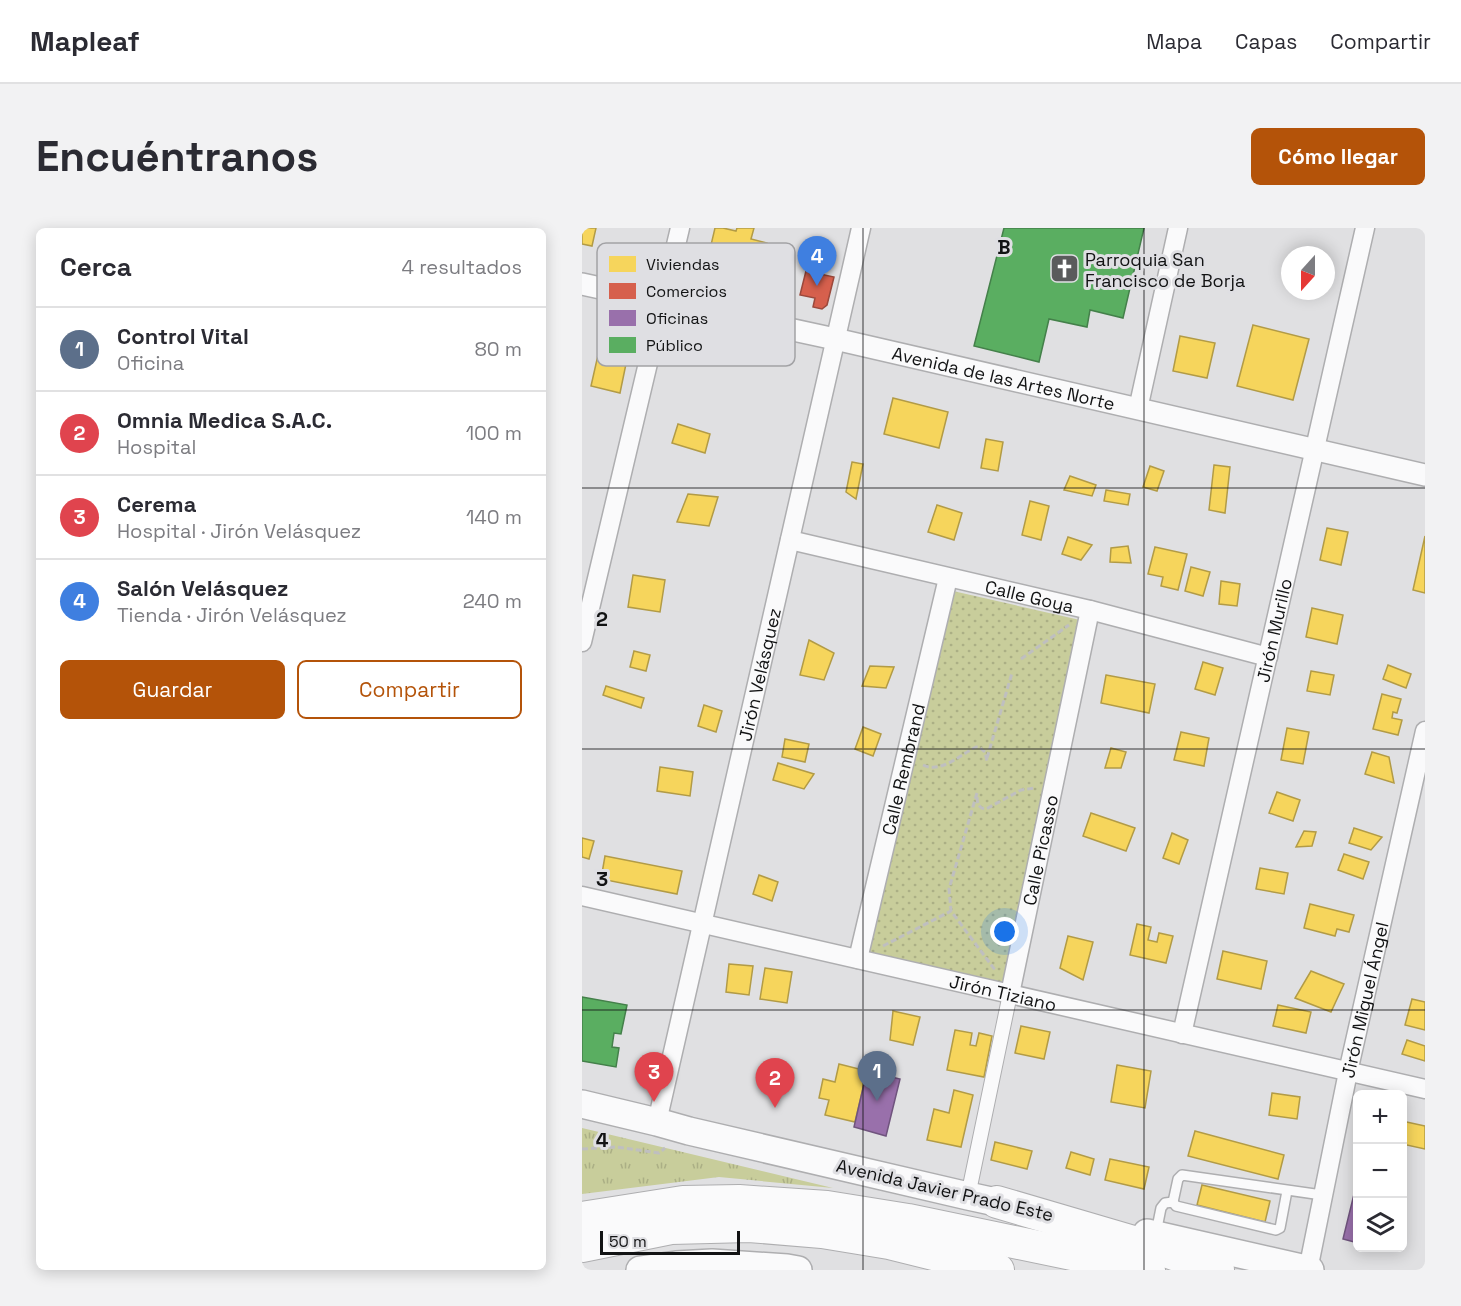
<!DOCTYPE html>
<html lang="es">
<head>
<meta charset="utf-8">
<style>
  :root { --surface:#fff; --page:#f2f2f3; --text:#2b2b33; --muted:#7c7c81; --line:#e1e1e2; --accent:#b45309 }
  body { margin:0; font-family:"Space Grotesk",sans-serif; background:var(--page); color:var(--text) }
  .controls { position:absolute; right:18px; bottom:18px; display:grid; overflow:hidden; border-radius:9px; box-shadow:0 3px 15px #0003 }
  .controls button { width:54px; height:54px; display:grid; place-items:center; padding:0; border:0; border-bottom:2px solid var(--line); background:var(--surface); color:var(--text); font:30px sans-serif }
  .compass { position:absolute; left:699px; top:18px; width:54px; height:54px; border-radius:50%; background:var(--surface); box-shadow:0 3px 15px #0003; rotate:201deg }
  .scale { position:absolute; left:18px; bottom:15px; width:140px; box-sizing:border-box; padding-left:6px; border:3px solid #121314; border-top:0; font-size:16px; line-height:21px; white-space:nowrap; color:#121314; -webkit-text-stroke:4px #dfdfe3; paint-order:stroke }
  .you { position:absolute; left:423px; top:704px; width:21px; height:21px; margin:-15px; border:4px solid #fff; border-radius:50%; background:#1a73e8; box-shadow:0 0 0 9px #1a73e833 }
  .badge { display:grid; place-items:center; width:39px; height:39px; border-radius:50%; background:var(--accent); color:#fff; font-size:20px; font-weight:700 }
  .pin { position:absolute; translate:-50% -50px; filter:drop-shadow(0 2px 3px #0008) }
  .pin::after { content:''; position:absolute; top:32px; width:21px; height:18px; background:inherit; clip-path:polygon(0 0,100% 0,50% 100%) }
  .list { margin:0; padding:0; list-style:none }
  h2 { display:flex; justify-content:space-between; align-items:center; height:78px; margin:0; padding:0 24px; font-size:26px }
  h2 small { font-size:20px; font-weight:400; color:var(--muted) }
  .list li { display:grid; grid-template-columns:39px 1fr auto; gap:18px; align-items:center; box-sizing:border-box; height:84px; padding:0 24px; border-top:2px solid var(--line) }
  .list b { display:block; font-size:22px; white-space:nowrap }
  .list p { margin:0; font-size:20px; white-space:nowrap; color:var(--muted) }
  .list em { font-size:20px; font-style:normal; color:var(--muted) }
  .actions { display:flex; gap:12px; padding:18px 24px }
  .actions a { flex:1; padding:14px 0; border:2px solid var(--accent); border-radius:9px; text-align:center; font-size:21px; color:var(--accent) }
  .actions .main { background:var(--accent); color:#fff }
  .icon { flex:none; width:33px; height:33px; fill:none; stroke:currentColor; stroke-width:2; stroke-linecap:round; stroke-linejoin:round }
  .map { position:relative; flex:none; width:843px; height:1042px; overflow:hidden; border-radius:9px }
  header { display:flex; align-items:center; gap:36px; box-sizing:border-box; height:84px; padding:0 30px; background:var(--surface); border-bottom:2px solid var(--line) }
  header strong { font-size:28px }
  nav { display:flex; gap:33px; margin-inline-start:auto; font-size:21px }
  .intro { display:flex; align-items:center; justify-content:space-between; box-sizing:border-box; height:144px; padding:0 36px }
  h1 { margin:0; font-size:42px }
  .button { padding:15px 27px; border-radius:9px; background:var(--accent); color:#fff; font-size:21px; font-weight:700 }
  main { display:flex; gap:36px; padding:0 36px }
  aside { flex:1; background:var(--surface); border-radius:9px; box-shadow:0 3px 15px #0003 }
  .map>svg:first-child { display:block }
  .grass { fill:url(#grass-tufts) }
  .park { fill:url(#park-dots) }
  .homes { fill:#f6d55c; stroke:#b29b46; stroke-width:1.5 }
  .shops { fill:#d6604d; stroke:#9b493c; stroke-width:1.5 }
  .offices { fill:#9970ab; stroke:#70547e; stroke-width:1.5 }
  .public { fill:#5aae61; stroke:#44804a; stroke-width:1.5 }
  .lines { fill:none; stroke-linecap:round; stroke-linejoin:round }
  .service-casing { stroke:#aeaeb0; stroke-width:12 }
  .pedestrian-casing { stroke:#aeaeb0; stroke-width:16 }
  .minor-casing { stroke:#aeaeb0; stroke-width:21 }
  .tertiary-casing { stroke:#aeaeb0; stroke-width:24 }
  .primary-casing { stroke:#aeaeb0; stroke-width:30 }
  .motorway-casing { stroke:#aeaeb0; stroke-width:34 }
  .path { stroke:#bfbfc0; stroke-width:3; stroke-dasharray:6 3; stroke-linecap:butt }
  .service { stroke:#fafafb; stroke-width:9 }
  .pedestrian { stroke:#fafafb; stroke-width:14 }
  .minor { stroke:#fafafb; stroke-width:18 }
  .tertiary { stroke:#fafafb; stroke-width:21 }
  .primary { stroke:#fafafb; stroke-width:27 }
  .motorway { stroke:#fafafb; stroke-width:32 }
  .grid { fill:none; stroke:#121314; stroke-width:1.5; stroke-opacity:0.55 }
  .labels { text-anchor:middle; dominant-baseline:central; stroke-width:6; stroke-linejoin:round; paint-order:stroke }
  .poi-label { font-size:18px; fill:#121314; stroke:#dfdfe3; text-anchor:start }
  .street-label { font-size:18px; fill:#121314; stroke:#dfdfe3 }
  .key { fill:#dfdfe3; stroke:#a2a2a5; stroke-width:1.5 }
  .key-label { font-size:16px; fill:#121314 }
  .grid-label { font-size:20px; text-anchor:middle; font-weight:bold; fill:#121314; stroke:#dfdfe3; stroke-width:6; stroke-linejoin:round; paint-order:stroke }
</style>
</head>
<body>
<header>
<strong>Mapleaf</strong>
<nav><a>Mapa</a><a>Capas</a><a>Compartir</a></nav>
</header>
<div class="intro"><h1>Encuéntranos</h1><a class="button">Cómo llegar</a></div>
<main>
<aside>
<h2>Cerca<small>4 resultados</small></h2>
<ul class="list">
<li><span class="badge" style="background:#5c6f8a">1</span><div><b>Control Vital</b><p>Oficina</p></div><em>80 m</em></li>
<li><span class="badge" style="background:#e0444e">2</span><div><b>Omnia Medica S.A.C.</b><p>Hospital</p></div><em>100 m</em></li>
<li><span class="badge" style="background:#e0444e">3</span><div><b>Cerema</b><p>Hospital · Jirón Velásquez</p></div><em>140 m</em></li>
<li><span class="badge" style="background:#3f7fe0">4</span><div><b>Salón Velásquez</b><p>Tienda · Jirón Velásquez</p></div><em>240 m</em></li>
</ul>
<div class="actions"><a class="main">Guardar</a><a>Compartir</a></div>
</aside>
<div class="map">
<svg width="843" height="1042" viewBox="0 0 843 1042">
  <defs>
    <pattern id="grass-tufts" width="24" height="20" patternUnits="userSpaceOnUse" patternTransform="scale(1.5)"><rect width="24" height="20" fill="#c8cd9b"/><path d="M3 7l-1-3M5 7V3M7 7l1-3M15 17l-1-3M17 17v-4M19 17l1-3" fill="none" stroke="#abaf85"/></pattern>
    <pattern id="park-dots" width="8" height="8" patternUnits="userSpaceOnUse" patternTransform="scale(1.5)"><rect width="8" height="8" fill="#c8cd9b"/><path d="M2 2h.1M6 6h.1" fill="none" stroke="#abaf85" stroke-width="1.8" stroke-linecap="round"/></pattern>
  </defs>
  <rect width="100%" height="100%" fill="#e0e0e2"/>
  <polygon class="grass" points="0,900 17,904 251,960 137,949 0,966"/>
  <polygon class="park" points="371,363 498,392 421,756 286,724"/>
  <g class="homes">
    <polygon points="0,0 14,0 10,18 0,16"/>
    <polygon points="133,0 141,0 154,3 155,0 172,0 169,11 185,15 178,46 125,34"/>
    <polygon points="23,96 51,102 38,165 9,158"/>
    <polygon points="671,97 727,111 711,172 655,158"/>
    <polygon points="598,108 633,115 625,150 591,143"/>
    <polygon points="311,170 366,184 357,220 302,206"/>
    <polygon points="96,196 128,206 123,225 90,215"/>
    <polygon points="404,211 421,214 416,243 399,240"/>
    <polygon points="270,234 281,236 274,271 264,264"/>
    <polygon points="632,237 648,239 643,285 627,282"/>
    <polygon points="568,238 582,243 575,263 561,259"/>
    <polygon points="488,248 514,257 510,268 482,262"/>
    <polygon points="524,262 548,266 546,277 522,273"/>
    <polygon points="106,266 136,269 127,298 95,294"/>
    <polygon points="448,273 467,278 459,312 440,307"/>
    <polygon points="355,277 380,285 372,312 346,304"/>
    <polygon points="745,300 766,304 759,337 738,332"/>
    <polygon points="843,308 843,365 831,362"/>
    <polygon points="486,309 510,317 499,332 480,326"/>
    <polygon points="546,318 549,335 528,334 529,320"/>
    <polygon points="573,319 605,326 596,362 579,358 581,349 566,346"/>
    <polygon points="609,339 628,344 621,368 603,363"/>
    <polygon points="51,347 83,352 78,384 46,379"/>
    <polygon points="639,353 658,356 655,378 637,376"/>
    <polygon points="730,380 761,387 755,416 724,409"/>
    <polygon points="227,412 252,425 242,452 218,447"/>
    <polygon points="52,423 68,427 64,443 48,439"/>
    <polygon points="621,434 641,440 633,467 613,461"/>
    <polygon points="806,437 829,446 824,460 801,451"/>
    <polygon points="288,438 312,439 304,460 280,458"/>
    <polygon points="729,443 752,447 748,467 725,463"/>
    <polygon points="524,447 573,456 567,485 519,475"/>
    <polygon points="24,458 62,470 59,480 21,467"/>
    <polygon points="800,466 819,471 815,485 811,484 810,490 820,492 816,507 791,501"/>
    <polygon points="122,477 140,483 134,504 116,498"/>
    <polygon points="281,499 299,506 291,528 273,521"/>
    <polygon points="705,500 727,504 721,536 699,532"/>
    <polygon points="599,504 627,510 622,538 592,532"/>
    <polygon points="203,511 227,516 223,534 200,529"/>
    <polygon points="529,520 544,524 539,540 523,540"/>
    <polygon points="790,524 807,529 812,555 783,546"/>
    <polygon points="196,535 232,546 222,561 191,552"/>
    <polygon points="78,539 111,544 108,568 75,563"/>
    <polygon points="695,564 718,572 711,593 687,585"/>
    <polygon points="509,585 553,600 544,623 501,608"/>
    <polygon points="772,600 800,609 789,622 767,615"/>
    <polygon points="722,603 734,604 730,618 714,619"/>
    <polygon points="590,605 606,612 597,636 581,630"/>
    <polygon points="0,610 12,613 7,631 0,629"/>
    <polygon points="762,626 787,634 781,651 756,642"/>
    <polygon points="23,628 100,643 95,666 19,651"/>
    <polygon points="678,640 706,645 702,666 674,661"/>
    <polygon points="177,647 196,654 190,673 171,666"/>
    <polygon points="728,676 772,687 767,704 755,701 753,708 722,700"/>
    <polygon points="555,696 569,699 566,712 575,714 577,705 591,708 584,735 548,727"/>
    <polygon points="486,708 511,714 501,752 478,740"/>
    <polygon points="641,723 685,733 679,761 635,751"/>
    <polygon points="147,736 171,738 167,767 144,764"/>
    <polygon points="183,740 210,744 205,775 178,771"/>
    <polygon points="729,743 762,756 749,784 713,770"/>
    <polygon points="830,771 843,774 843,802 823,797"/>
    <polygon points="696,777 729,784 724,805 691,798"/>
    <polygon points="311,783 338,789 331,817 308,812"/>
    <polygon points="439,798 468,804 462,831 433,825"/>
    <polygon points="373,802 390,805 388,817 394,818 397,805 410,808 402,849 365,842"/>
    <polygon points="825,812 843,818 843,833 820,826"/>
    <polygon points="257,836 285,843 273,894 243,887 247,872 237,870 241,851 253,854"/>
    <polygon points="535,837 569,843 563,880 529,874"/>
    <polygon points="372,862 391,867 379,919 345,912 352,881 367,885"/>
    <polygon points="690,865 718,869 715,891 687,887"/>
    <polygon points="820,893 843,898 843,921 820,916"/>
    <polygon points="613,903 702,927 696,951 606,928"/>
    <polygon points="413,914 450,923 445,941 409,932"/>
    <polygon points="489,924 512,931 508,947 484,940"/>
    <polygon points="528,931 567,939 562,961 523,952"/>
    <polygon points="620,957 688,973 683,994 615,977"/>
  </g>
  <polygon class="shops" points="224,43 252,49 245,77 240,81 231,79 233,70 218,67"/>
  <g class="offices">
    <polygon points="285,843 318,851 304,908 272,899"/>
    <polygon points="776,950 776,1015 761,1011"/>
  </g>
  <g class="public">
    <polygon points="422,0 562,0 541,90 508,82 505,99 467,91 457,134 392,118"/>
    <polygon points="0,769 45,777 39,806 32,805 30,819 37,820 34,839 0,833"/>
  </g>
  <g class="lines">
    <defs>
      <g id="service">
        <polyline points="591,974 596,951 600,947 740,967"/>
        <polyline points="574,1005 579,980 583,975 591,974 594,978 694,1002 698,1000 705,963"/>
      </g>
      <polyline id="pedestrian" points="386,968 428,766"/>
      <g id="minor">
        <polyline points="556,181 596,0"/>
        <path id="s1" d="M208,312L508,382L686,429"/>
        <polyline points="0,414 98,0"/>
        <path id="s2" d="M0,668L843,861"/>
        <path id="s3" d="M276,731L366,350"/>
        <path id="s4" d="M428,766L508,382"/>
        <path id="s5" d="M600,806L783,0"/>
        <path id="s6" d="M75,894L279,0"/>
        <path id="s7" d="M726,1042L766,844L843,503"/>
      </g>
      <g id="tertiary">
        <path id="s8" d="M0,56L253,111L843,247"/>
      </g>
      <g id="primary">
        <polyline points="0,876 75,894 107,903 386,968 437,979"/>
        <polyline points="565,1005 728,1042"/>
        <polyline points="58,1042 94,1037 130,1035 205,1040 216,1042"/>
      </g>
      <g id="motorway">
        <polyline points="415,974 589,1025 636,1042"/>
        <polyline points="0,990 101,974 157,973 245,979 326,992 567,1042"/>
        <polyline points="0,1018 89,1000 167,998 240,1004 307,1015 416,1042"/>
      </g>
    </defs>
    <use href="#service" class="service-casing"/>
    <use href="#pedestrian" class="pedestrian-casing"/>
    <use href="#minor" class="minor-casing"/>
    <use href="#tertiary" class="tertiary-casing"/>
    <use href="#primary" class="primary-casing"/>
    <use href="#motorway" class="motorway-casing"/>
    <g class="path">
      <polyline points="439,431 487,397"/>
      <polyline points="405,530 430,445"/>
      <path d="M341,537C359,546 379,526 394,519H397L403,524L405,533"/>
      <polyline points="395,565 367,661 369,683 413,742"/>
      <path d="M395,569C395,575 397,581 404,581L439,562L453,560"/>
      <polyline points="301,718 369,683"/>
      <polyline points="0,921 34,919 77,925 83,920"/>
    </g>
    <use href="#service" class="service"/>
    <use href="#pedestrian" class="pedestrian"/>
    <use href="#minor" class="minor"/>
    <use href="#tertiary" class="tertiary"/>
    <use href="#primary" class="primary"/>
    <use href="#motorway" class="motorway"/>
  </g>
  <path class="grid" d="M281,0V1042M562,0V1042M0,260H843M0,521H843M0,782H843"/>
  <defs>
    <symbol id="church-square" viewBox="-11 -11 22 22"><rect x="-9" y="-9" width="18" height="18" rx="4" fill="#5a5b5c" stroke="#dfdfe3"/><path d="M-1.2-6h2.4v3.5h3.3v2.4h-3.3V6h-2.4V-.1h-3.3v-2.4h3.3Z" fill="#fff"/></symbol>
  </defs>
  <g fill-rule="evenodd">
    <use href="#church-square" x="466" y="24" width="33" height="33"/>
  </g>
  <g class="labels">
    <g class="poi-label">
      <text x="503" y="31">Parroquia San<tspan x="503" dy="21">Francisco de Borja</tspan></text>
    </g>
    <g class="street-label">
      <text stroke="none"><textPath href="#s8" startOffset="432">Avenida de las Artes Norte</textPath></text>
      <text stroke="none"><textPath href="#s1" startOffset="246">Calle Goya</textPath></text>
      <text stroke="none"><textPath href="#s5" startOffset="414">Jirón Murillo</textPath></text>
      <text stroke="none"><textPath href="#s6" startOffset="459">Jirón Velásquez</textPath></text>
      <text stroke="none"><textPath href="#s3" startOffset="195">Calle Rembrand</textPath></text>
      <text stroke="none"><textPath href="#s4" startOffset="147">Calle Picasso</textPath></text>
      <text stroke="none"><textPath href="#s2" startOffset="432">Jirón Tiziano</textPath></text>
      <text stroke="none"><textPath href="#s7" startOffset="276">Jirón Miguel Ángel</textPath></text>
      <text transform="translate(363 962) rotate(13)">Avenida Javier Prado Este</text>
    </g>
  </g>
  <rect x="15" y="15" width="198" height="123" rx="9" class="key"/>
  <rect x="27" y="28" width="27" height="16" fill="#f6d55c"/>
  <rect x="27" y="55" width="27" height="16" fill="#d6604d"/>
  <rect x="27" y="82" width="27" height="16" fill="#9970ab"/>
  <rect x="27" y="109" width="27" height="16" fill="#5aae61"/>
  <g class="key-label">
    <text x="64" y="42">Viviendas</text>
    <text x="64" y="69">Comercios</text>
    <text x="64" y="96">Oficinas</text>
    <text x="64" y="123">Público</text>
  </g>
  <g class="grid-label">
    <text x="422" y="26">B</text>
    <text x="20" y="398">2</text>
    <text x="20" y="658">3</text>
    <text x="20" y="919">4</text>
  </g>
</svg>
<div class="controls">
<button>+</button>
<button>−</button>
<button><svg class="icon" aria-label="layers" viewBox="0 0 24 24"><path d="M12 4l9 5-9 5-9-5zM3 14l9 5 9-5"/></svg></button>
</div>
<svg class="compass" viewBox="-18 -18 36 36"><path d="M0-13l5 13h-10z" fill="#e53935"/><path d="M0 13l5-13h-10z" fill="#7c7c81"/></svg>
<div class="scale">50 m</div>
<div class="you"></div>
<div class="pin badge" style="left:295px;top:873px;background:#5c6f8a">1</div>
<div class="pin badge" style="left:193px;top:880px;background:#e0444e">2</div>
<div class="pin badge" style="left:72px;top:874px;background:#e0444e">3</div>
<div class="pin badge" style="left:235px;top:58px;background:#3f7fe0">4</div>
</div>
</main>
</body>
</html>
